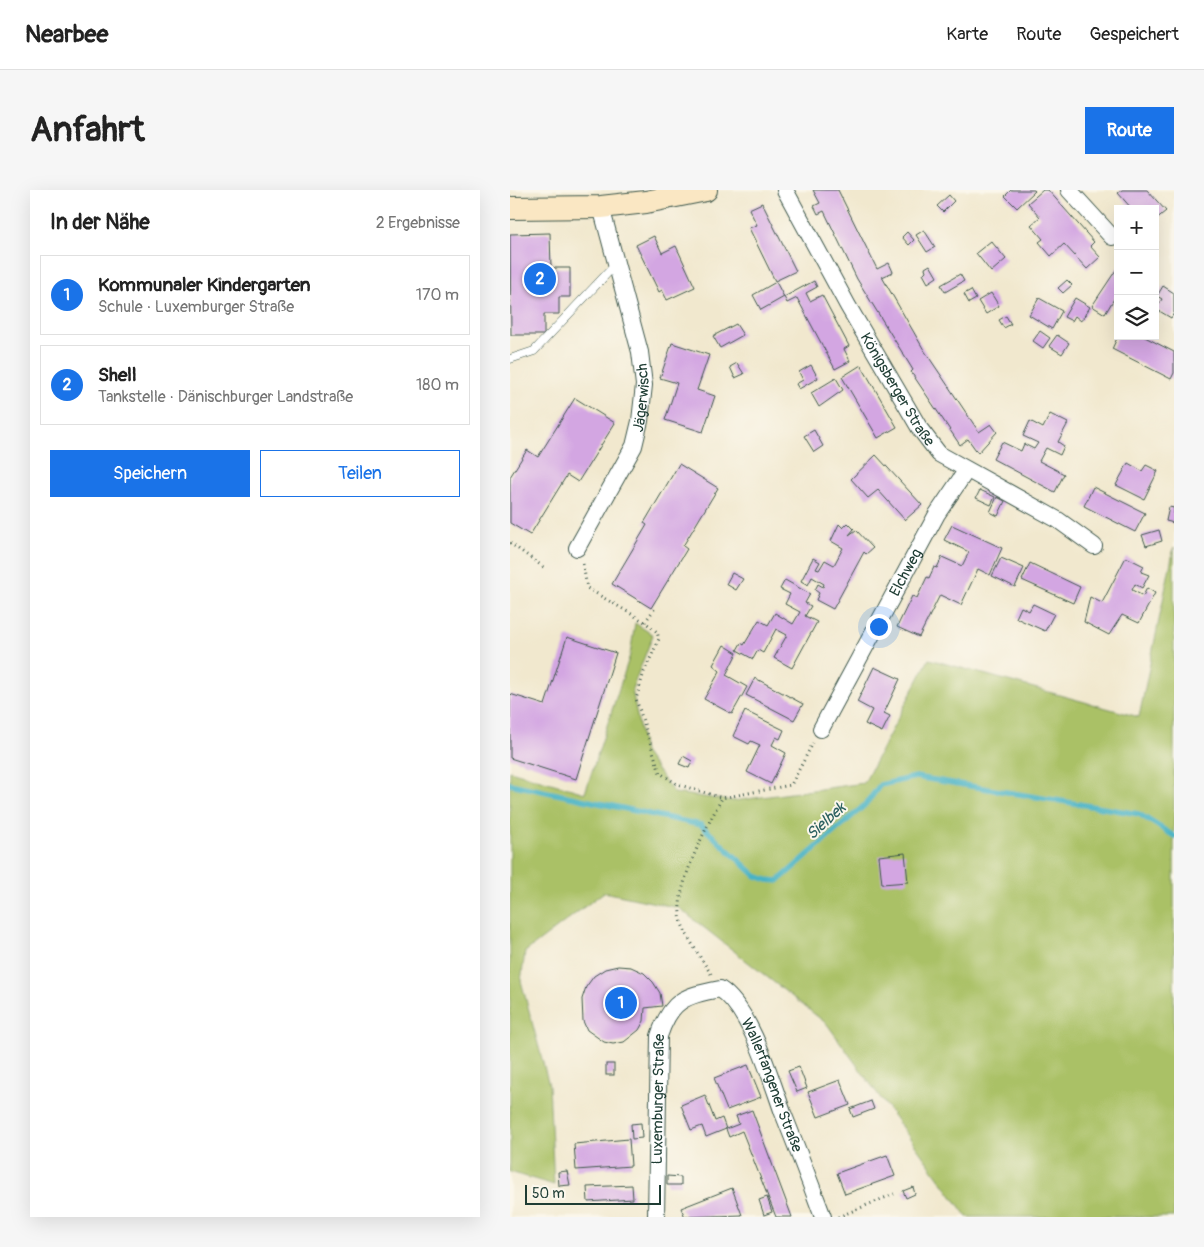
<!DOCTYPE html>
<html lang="de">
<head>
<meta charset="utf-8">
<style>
  :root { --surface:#fff; --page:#f6f6f6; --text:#222; --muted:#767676; --line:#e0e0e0; --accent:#1a73e8 }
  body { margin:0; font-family:Pangolin,sans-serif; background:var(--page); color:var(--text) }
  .controls { position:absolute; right:15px; top:15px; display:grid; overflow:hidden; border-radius:0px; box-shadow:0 5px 20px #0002 }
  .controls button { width:45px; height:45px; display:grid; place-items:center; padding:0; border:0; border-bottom:1px solid var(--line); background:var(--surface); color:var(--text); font:25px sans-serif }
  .scale { position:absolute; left:15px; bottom:12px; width:136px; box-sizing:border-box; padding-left:5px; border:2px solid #1f3d34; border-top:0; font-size:14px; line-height:18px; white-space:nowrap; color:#1f3d34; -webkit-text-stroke:4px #fbf7ec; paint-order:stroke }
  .you { position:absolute; left:368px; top:436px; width:18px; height:18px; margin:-12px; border:4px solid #fff; border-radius:50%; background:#1a73e8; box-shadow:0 0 0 8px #1a73e833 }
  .badge { display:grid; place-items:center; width:32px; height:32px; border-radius:50%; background:var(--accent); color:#fff; font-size:16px; font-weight:700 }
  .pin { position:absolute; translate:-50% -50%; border:2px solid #fff; box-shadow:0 1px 5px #0006 }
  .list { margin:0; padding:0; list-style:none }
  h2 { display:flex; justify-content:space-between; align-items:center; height:65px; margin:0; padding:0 20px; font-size:21px }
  h2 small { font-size:16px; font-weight:400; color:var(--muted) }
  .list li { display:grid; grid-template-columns:32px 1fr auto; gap:15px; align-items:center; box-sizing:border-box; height:80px; margin:0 10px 10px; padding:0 10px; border:1px solid var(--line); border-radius:0px }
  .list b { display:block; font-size:19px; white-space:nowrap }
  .list p { margin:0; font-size:16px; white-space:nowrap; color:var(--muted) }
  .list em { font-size:16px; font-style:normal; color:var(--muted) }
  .actions { display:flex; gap:10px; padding:15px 20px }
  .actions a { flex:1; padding:11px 0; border:1px solid var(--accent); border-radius:0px; text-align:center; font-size:18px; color:var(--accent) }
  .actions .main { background:var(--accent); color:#fff }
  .icon { flex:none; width:28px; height:28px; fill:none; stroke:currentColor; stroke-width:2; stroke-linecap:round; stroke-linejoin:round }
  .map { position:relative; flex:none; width:664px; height:1027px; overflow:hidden; border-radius:0px }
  header { display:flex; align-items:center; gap:30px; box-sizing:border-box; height:70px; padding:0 25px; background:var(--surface); border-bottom:1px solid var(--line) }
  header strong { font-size:24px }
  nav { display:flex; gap:28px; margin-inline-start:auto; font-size:18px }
  .intro { display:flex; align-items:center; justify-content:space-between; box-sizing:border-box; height:120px; padding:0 30px }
  h1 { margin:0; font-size:35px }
  .button { padding:12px 22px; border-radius:0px; background:var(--accent); color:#fff; font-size:18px; font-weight:700 }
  main { display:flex; gap:30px; padding:0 30px }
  aside { flex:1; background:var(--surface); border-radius:0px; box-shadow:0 5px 20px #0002 }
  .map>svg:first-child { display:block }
  .green { fill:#aac166; stroke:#647f4d }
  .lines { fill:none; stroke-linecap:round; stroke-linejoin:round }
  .stream { stroke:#48b3c5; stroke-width:5.5 }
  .building { fill:#d3a6e2 }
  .lane-casing { stroke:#3e574b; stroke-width:9 }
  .street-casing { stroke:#3e574b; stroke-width:18 }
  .secondary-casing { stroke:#3e574b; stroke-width:24 }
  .path { stroke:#3e574b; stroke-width:3; stroke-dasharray:1 4; stroke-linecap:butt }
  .lane { stroke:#fff; stroke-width:8 }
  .street { stroke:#fff; stroke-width:16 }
  .secondary { stroke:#fae7c3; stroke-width:22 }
  .labels { text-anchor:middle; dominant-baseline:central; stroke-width:4; stroke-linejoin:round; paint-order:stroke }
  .street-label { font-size:15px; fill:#1f3d34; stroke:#fbf7ec }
  .water-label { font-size:16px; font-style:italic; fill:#2b6060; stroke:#fbf7ec }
</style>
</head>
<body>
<header>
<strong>Nearbee</strong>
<nav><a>Karte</a><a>Route</a><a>Gespeichert</a></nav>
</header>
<div class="intro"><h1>Anfahrt</h1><a class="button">Route</a></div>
<main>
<aside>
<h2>In der Nähe<small>2 Ergebnisse</small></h2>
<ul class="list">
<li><span class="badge">1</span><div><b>Kommunaler Kindergarten</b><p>Schule · Luxemburger Straße</p></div><em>170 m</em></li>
<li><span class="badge">2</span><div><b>Shell</b><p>Tankstelle · Dänischburger Landstraße</p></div><em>180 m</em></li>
</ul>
<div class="actions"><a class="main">Speichern</a><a>Teilen</a></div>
</aside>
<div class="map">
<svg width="664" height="1027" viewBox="0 0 664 1027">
  <rect width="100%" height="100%" fill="#fbf7ec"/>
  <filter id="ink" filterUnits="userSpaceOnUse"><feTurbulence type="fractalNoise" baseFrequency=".02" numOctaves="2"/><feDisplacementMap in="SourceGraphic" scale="10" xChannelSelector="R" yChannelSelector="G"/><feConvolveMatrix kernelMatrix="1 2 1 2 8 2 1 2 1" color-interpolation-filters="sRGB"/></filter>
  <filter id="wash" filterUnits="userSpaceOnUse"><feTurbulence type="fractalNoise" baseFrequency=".0096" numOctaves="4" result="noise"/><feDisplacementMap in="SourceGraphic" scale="20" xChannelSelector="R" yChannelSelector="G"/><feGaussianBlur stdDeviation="1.12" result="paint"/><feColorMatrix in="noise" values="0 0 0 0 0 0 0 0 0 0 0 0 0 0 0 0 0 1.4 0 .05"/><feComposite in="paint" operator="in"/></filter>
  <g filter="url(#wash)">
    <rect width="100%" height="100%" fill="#f1e8ce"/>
    <polygon class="green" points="664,357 664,1027 457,1027 317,834 169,718 94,702 15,762 11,791 39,895 44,995 0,982 0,581 75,603 120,465 125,433 143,445 122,499 134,562 164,603 223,611 354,593 419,469 629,527"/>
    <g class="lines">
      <polyline class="stream" points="0,594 191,635 246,686 257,690 268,691 356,614 370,595 406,587 629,624 664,646"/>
    </g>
    <g id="blocks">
      <g class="building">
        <polygon points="303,0 328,0 367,79 379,73 383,82 372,87 414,160 469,242 481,234 487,242 468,263 458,249 450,255 401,182 403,180 347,89 314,21 308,24 304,16 310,13"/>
        <polygon points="501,0 524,0 525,1 507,18 495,6"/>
        <polygon points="533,0 538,0 584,52 580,56 590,67 577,79 554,54 541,66 529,52 533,49 521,35 530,27 518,13"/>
        <polygon points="612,0 637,0 656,21 645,30 645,19 622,19 608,3"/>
        <polygon points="439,5 444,11 433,22 427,16"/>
        <polygon points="252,13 286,81 265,91 239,38 247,35 239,19"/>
        <polygon points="414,40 425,57 417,62 406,45"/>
        <polygon points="397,42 404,50 399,55 392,47"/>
        <polygon points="40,43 41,78 60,78 60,107 49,107 49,124 34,124 34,145 1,145 0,44"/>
        <polygon points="144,46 152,63 166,56 185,97 157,110 152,100 149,102 126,55"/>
        <polygon points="481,51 496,69 481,82 466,63"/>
        <polygon points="420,75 427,87 418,93 413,84 416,81 415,78"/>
        <polygon points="608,77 608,102 595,124 582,116"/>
        <polygon points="450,84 454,91 435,102 431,95"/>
        <polygon points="557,90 562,95 553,103 548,98"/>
        <polygon points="304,91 307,97 296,103 300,111 312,105 339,156 334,159 340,171 325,179 287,108 277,113 274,107"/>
        <polygon points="266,92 274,107 251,120 243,105"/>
        <polygon points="653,96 664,103 664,123 661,128 646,119 652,109 647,106"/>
        <polygon points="461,100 466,109 459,113 454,104"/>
        <polygon points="481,103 489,116 476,124 468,111"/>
        <polygon points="529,108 552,121 542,139 519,125"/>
        <polygon points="565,108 580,117 571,131 565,126 562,131 554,127"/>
        <polygon points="496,126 501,134 494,138 489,130"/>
        <polygon points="226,134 233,145 210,158 203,146"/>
        <polygon points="530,141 540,148 533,158 523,151"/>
        <polygon points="547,145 559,153 552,164 539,156"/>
        <polygon points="608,146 633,146 664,162 664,183 661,189 602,159"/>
        <polygon points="162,153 199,165 187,200 205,206 193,242 155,230 167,193 150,188"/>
        <polygon points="227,173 234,184 225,188 220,177"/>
        <polygon points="301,175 308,188 289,199 286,194 293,190 289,182"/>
        <polygon points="351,175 387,237 368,248 332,187"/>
        <polygon points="326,188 333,200 309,217 301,203"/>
        <polygon points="65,208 105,233 68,292 57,285 20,345 0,333 0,287 17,260 28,267"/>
        <polygon points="540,224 558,233 548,252 554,256 550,265 536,258 529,271 554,284 545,302 483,269 492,252 511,261 514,254 524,259 528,253 513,246 520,231 533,238"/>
        <polygon points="304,240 313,256 304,262 294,246"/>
        <polygon points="366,265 412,315 395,330 368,300 358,308 341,289"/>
        <polygon points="618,273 632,281 636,275 648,281 634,309 606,295"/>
        <polygon points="169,274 208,298 173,356 177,359 141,418 102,394 137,335 134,333"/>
        <polygon points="583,297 635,323 625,342 574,316"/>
        <polygon points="470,300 485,307 481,315 466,308"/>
        <polygon points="487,307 495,311 488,326 480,322"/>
        <polygon points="659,317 664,318 664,333 656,331"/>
        <polygon points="338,333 344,339 339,345 346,340 363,358 356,364 354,362 323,419 306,410 309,403 305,400 308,394 313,397 314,394 302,387 298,395 291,391 303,368 310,372 306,379 309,380 315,370 324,375 333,358 321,351 329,334 333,338"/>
        <polygon points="442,335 492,358 480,385 468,379 451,415 430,405 409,447 387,437 402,406 407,408 417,387 419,388 424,377 427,378 432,367 452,376 459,362 434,350"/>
        <polygon points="649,340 652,351 636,356 632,345"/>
        <polygon points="616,367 634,376 631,382 639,385 632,398 625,394 622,400 633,406 637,398 645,403 629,433 612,425 599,445 574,432 580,407 592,413"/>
        <polygon points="491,368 514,378 505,397 482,386"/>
        <polygon points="520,373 570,397 563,413 512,390"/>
        <polygon points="222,383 233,389 226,400 216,394"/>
        <polygon points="275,390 300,404 295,413 301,416 295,426 307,432 282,478 264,468 277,445 266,439 253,463 248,460 243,469 227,460 231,453 234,455 249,430 258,435 265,423 283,434 290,422 275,414 280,404 270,399"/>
        <polygon points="523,414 544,424 535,441 506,428 511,417 519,421"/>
        <polygon points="57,447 106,463 66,589 0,568 0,504 35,515"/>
        <polygon points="214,455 227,463 216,485 237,497 222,524 194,509 210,481 203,475"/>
        <polygon points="364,477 390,489 374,523 380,526 372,542 355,534 362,520 347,512"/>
        <polygon points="245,488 293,514 284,530 236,505"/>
        <polygon points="235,521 274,540 270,549 266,547 262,555 276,563 261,594 237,582 250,555 241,551 239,554 223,546"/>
        <polygon points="173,566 182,571 179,578 169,574"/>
        <polygon points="395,663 398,692 372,694 369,666"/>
        <polygon points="108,776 121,777 134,783 143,792 150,803 152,816 135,818 134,831 129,840 114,852 103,854 94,852 77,840 73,831 72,809 76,797 84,786 95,779"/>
        <rect x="96" y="874" width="8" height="11"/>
        <polygon points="238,875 251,907 217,920 204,888"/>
        <polygon points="289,877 297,898 287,902 278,881"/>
        <polygon points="330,890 340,915 308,927 298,902"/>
        <polygon points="195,905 205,931 212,928 216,939 229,934 226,926 242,920 282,1027 266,1027 232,941 219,947 216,939 196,947 192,936 181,940 171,915"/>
        <polygon points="361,911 364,919 343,927 340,919"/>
        <polygon points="131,933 132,948 122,949 121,934"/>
        <polygon points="119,949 121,976 66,980 64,954"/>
        <polygon points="377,965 385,986 335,1004 327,983"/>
        <polygon points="57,981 60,995 49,996 48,982"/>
        <polygon points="157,986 171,987 171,995 157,995"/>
        <polygon points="122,995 123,1009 78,1012 77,997"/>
        <polygon points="403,997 405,1004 396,1008 393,1001"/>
        <polygon points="222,998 232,1025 175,1027 171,1018"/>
        <polygon points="257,1007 262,1022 254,1025 249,1010"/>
      </g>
    </g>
  </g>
  <g filter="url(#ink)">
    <use href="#blocks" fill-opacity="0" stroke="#3e574b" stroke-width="1"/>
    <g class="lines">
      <defs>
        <polyline id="lane" points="0,169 24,161 106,74"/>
        <g id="street">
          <path id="s1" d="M275,0L338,116L410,239L429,264L548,330L584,356"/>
          <polyline points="559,0 602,47"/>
          <path id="s2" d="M67,358L124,256L130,231L134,195L130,162L91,17"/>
          <path id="s3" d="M311,539L427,324L456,281"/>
          <path id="s4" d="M146,1027L149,846C161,810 174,806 210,799C240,818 261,889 273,923C287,958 300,992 313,1027"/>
        </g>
        <polyline id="secondary" points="0,18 91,17 136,12 196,0"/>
      </defs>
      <use href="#lane" class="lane-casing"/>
      <use href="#street" class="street-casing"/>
      <use href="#secondary" class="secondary-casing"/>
      <g class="path">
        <polyline points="0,353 36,379"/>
        <polyline points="73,374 77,398 135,432 147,442 149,449 134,482 126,509 150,583 167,594 212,608"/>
        <polyline points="135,432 145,418"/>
        <path d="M201,784C193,771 174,744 171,730C163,699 197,636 212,608L281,595L303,553"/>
        <polyline points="328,1027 384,1004"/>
      </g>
      <use href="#lane" class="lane"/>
      <use href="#street" class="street"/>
      <use href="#secondary" class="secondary"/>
    </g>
  </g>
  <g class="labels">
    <g class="street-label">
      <text stroke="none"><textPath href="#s1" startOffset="229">Königsberger Straße</textPath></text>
      <text stroke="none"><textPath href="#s2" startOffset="166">Jägerwisch</textPath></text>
      <text stroke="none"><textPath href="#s3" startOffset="178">Elchweg</textPath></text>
      <text stroke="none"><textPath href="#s4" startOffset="375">Wallerfangener Straße</textPath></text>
      <text stroke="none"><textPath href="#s4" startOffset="118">Luxemburger Straße</textPath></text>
    </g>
    <g class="water-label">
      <text transform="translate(316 631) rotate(-42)">Sielbek</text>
    </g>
  </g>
</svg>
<div class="controls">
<button>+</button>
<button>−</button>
<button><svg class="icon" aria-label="layers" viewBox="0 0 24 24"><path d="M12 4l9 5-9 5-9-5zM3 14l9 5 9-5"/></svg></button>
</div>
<div class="scale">50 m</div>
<div class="you"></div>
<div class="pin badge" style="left:111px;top:813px">1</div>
<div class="pin badge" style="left:30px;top:89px">2</div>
</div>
</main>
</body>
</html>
